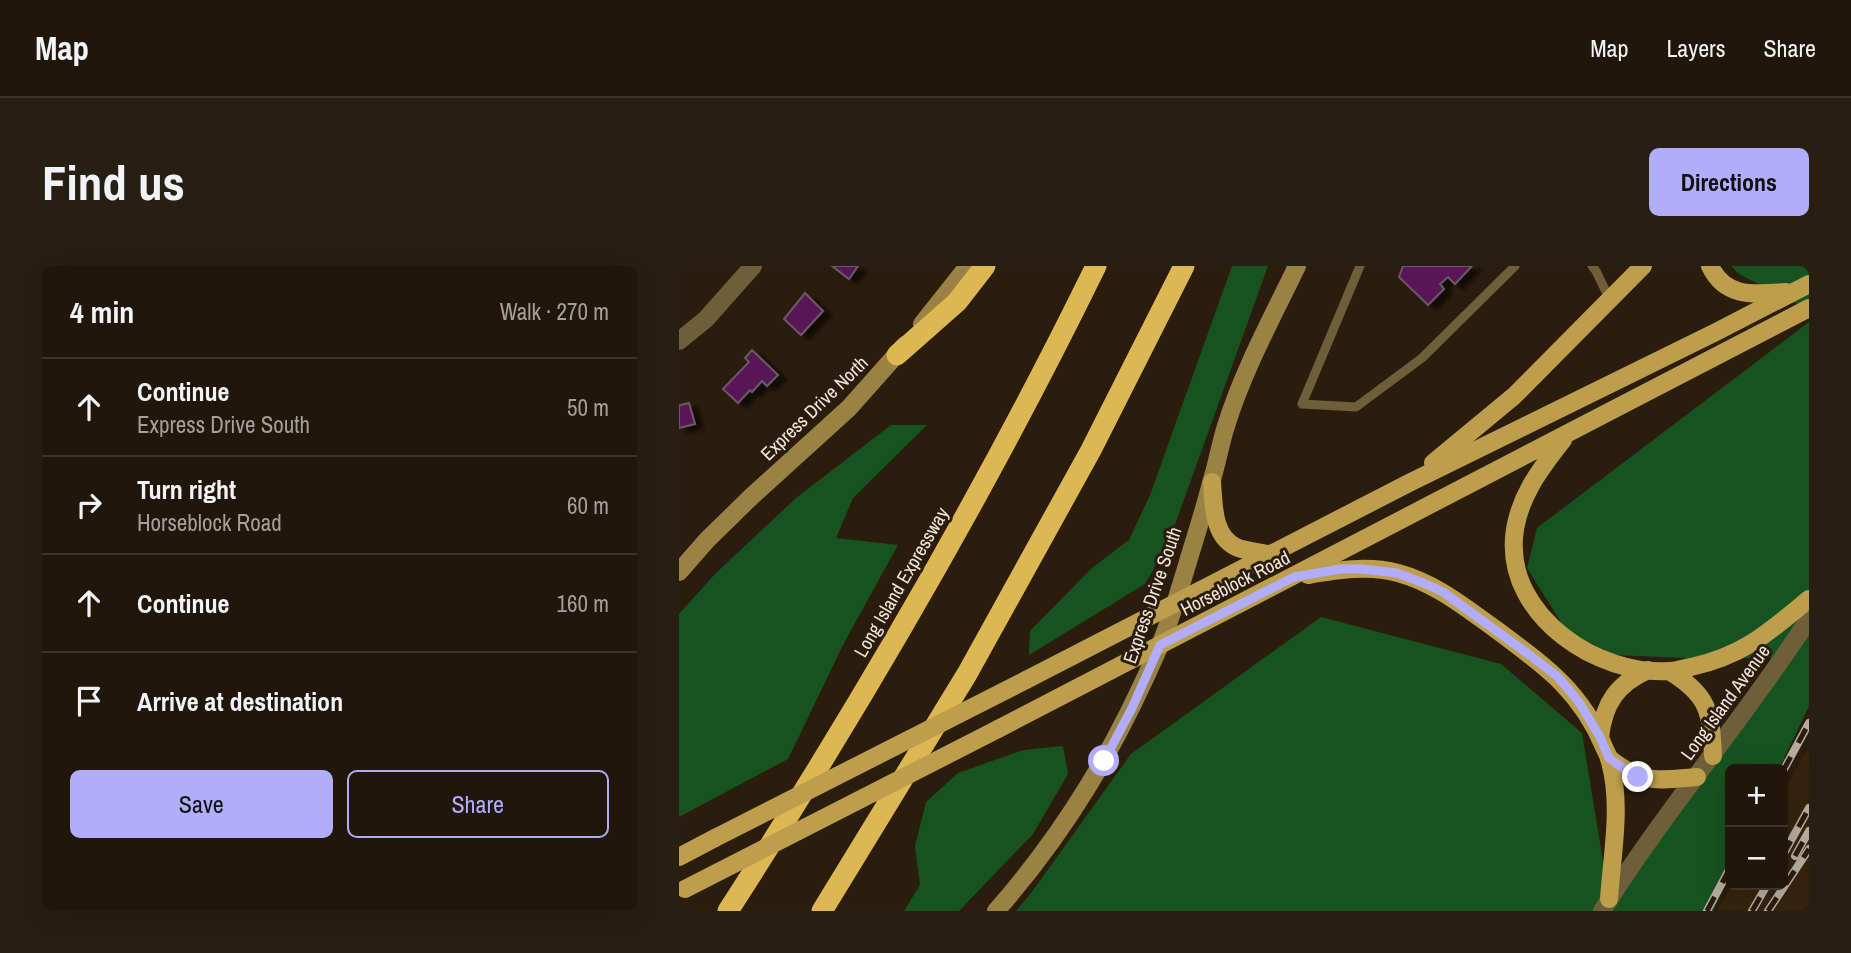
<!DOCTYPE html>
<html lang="en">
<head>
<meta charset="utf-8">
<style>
  :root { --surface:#20160a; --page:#281f13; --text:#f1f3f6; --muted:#a29f9c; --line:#3d352b; --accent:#b1adfa }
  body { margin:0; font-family:"Archivo Narrow",sans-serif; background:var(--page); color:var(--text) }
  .controls { position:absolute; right:21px; bottom:21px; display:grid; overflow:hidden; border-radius:10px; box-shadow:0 7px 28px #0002 }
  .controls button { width:63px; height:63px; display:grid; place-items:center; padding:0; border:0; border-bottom:2px solid var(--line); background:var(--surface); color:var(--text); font:35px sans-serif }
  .stop { position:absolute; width:21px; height:21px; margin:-16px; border:5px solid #b1adfa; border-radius:50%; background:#fff }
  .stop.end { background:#b1adfa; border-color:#fff; box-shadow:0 2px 7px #0008 }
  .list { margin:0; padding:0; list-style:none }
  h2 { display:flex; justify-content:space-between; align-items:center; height:91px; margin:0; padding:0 28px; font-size:30px }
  h2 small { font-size:23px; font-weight:400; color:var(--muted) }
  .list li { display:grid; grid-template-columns:46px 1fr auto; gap:21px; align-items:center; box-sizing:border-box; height:98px; padding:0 28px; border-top:2px solid var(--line) }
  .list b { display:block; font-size:26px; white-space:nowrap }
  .list p { margin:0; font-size:23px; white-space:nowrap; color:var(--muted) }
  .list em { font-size:23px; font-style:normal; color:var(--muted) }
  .actions { display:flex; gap:14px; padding:21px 28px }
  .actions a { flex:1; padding:16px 0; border:2px solid var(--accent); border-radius:10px; text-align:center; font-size:24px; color:var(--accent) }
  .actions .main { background:var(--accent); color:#111 }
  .icon { flex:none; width:38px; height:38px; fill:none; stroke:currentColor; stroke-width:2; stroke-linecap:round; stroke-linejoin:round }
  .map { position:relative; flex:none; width:1130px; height:645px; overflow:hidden; border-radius:10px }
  header { display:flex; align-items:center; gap:42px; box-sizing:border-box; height:98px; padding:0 35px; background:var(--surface); border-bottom:2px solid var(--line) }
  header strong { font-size:33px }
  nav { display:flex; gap:38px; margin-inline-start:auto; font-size:24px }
  .intro { display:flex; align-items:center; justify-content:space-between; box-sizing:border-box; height:168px; padding:0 42px }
  h1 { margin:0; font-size:49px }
  .button { padding:18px 32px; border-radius:10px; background:var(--accent); color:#111; font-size:24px; font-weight:700 }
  main { display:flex; gap:42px; padding:0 42px }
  aside { flex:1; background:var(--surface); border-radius:10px; box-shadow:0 7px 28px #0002 }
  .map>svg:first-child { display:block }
  .built { fill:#35230e }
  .forest { fill:#175320 }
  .building { fill:#581556; stroke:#6a5968; stroke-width:2; filter:url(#shadow) }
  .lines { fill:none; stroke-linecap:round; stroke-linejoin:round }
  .service { stroke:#6e5f3a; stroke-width:9 }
  .minor { stroke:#6e5f3a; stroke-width:18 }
  .tertiary { stroke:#6e5f3a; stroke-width:18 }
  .secondary { stroke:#9a8245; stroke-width:18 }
  .primary { stroke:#bd9e4c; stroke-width:18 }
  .motorway { stroke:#ddb752; stroke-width:21 }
  .rail-casing { stroke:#b5ab9f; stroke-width:8 }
  .rail { stroke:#2a1d0d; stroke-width:5; stroke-dasharray:16; stroke-linecap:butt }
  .primary-bridge { stroke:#bd9e4c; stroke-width:18 }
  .route { stroke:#b1adfa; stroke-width:9 }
  .labels { text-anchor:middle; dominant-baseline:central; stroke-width:6; stroke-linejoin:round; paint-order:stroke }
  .street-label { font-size:19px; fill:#efe6dc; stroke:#2a1d0d }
</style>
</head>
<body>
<header>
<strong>Map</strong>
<nav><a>Map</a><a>Layers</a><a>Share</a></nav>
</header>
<div class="intro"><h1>Find us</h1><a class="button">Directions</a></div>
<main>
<aside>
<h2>4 min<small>Walk · 270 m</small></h2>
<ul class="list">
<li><svg class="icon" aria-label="ahead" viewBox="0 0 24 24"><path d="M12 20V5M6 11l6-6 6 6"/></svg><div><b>Continue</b><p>Express Drive South</p></div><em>50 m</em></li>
<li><svg class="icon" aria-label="right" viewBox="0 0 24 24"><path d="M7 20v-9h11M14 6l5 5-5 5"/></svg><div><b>Turn right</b><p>Horseblock Road</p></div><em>60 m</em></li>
<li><svg class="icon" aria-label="ahead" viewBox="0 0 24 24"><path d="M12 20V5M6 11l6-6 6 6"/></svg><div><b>Continue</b></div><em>160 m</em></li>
<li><svg class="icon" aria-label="arrive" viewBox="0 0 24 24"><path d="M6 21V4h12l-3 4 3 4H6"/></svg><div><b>Arrive at destination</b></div></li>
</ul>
<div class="actions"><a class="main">Save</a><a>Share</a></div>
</aside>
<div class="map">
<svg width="1130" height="645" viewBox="0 0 1130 645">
  <defs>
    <filter id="shadow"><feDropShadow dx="8" dy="4.5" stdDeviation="2" flood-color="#0009"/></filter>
  </defs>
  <rect width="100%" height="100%" fill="#2a1d0d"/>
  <polygon class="built" points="1130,480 1130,645 1038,645 1053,619 1104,619 1104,527"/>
  <g class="forest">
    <polygon points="553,0 589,0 489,278 466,318 350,389 351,365 413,302 450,274 471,229"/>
    <polygon points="1052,0 1130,0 1130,44 1060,8"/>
    <polygon points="1130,56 1130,440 1100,503 1051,503 1051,608 1034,645 337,645 352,627 452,488 642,351 822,398 903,467 930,632 1104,392 1005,392 934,389 887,364 848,302 858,262"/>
    <polygon points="212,159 248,159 174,232 157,272 219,279 165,377 109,493 0,551 0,348 36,308 117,232"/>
    <polygon points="384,480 389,508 354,568 280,645 225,645 241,619 236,580 247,536 279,507 344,484"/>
  </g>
  <g class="building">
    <polygon points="153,0 179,0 170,13"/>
    <polygon points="724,0 793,0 776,18 769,11 761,18 765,23 749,39 720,11"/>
    <polygon points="126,27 144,45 122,69 105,53"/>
    <polygon points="73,84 99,109 88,120 83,115 73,126 71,124 59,137 44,123 70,96 66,92"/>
    <polygon points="10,137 16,158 0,162 0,141 1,139"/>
  </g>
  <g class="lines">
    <g class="service">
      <polyline points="681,0 623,138 677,141 743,92 836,0"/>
      <polyline points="913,0 917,5 931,34"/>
    </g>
    <polyline class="minor" points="0,75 27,53 74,0"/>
    <path class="tertiary" d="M923,645C986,544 1065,453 1130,353"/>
    <g class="secondary">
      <polyline points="243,58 289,0"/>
      <polyline points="0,306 28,274 72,231 170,142 226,79"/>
      <path d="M317,645C389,563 438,479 481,379C492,353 500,326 508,299C516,272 525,245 532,217C538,198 541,179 547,160C564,105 593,52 618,0"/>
    </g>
    <g class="primary">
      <path d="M1031,0C1047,33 1076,28 1107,26"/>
      <path d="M884,174C861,203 838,233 835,272C829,351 919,410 991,405C998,405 1005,402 1012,401C1064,390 1090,366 1130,333"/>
      <polyline points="754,197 835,130 964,0"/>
      <path d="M533,216C535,238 533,269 557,281C566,285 579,286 589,288"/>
      <path d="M629,309C659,304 689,299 719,307C756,317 784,340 815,362C863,398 901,423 925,481C927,486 930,490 931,496C943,540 933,588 930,633"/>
      <path d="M990,405C1030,429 1032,446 1034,490"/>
      <polyline points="347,414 730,217 1037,66 1130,18"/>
      <polyline points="319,463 1130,42"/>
      <path d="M921,471C925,437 938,418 969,404"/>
      <path d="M930,492C963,519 979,514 1018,511"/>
      <polyline points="0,591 36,572"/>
    </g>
    <g class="motorway">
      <polyline points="218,89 278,36 306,0"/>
      <path d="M49,645C183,437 308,223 417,0"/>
      <polyline points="143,645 288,408 412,184 505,0"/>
    </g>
    <defs>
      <g id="rail">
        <polyline points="1104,505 1130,457"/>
        <polyline points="1104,589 1130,542"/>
        <polyline points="1116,590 1130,565"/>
        <polyline points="1028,645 1051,602"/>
        <polyline points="1073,645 1088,619"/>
        <polyline points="1089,645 1130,583"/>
      </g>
    </defs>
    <use href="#rail" class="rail-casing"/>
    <use href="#rail" class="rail"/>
    <g class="primary-bridge">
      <polyline points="36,572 347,414"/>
      <polyline points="6,623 319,463"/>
    </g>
  </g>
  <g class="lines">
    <polyline class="route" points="425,495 453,442 481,379 615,311 662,303 683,303 718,307 747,318 764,326 852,390 879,411 900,436 921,471 930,492 949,506 959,511"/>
  </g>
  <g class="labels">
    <g class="street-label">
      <text transform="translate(135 142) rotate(-44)">Express Drive North</text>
      <text transform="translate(222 316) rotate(-60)">Long Island Expressway</text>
      <text transform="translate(556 317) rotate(-27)">Horseblock Road</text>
      <text transform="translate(473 329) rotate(-71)">Express Drive South</text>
      <text transform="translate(1046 436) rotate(-54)">Long Island Avenue</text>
    </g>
  </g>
</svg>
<div class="controls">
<button>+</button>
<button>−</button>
</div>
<div class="stop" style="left:425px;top:495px"></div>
<div class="stop end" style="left:959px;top:511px"></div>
</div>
</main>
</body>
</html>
